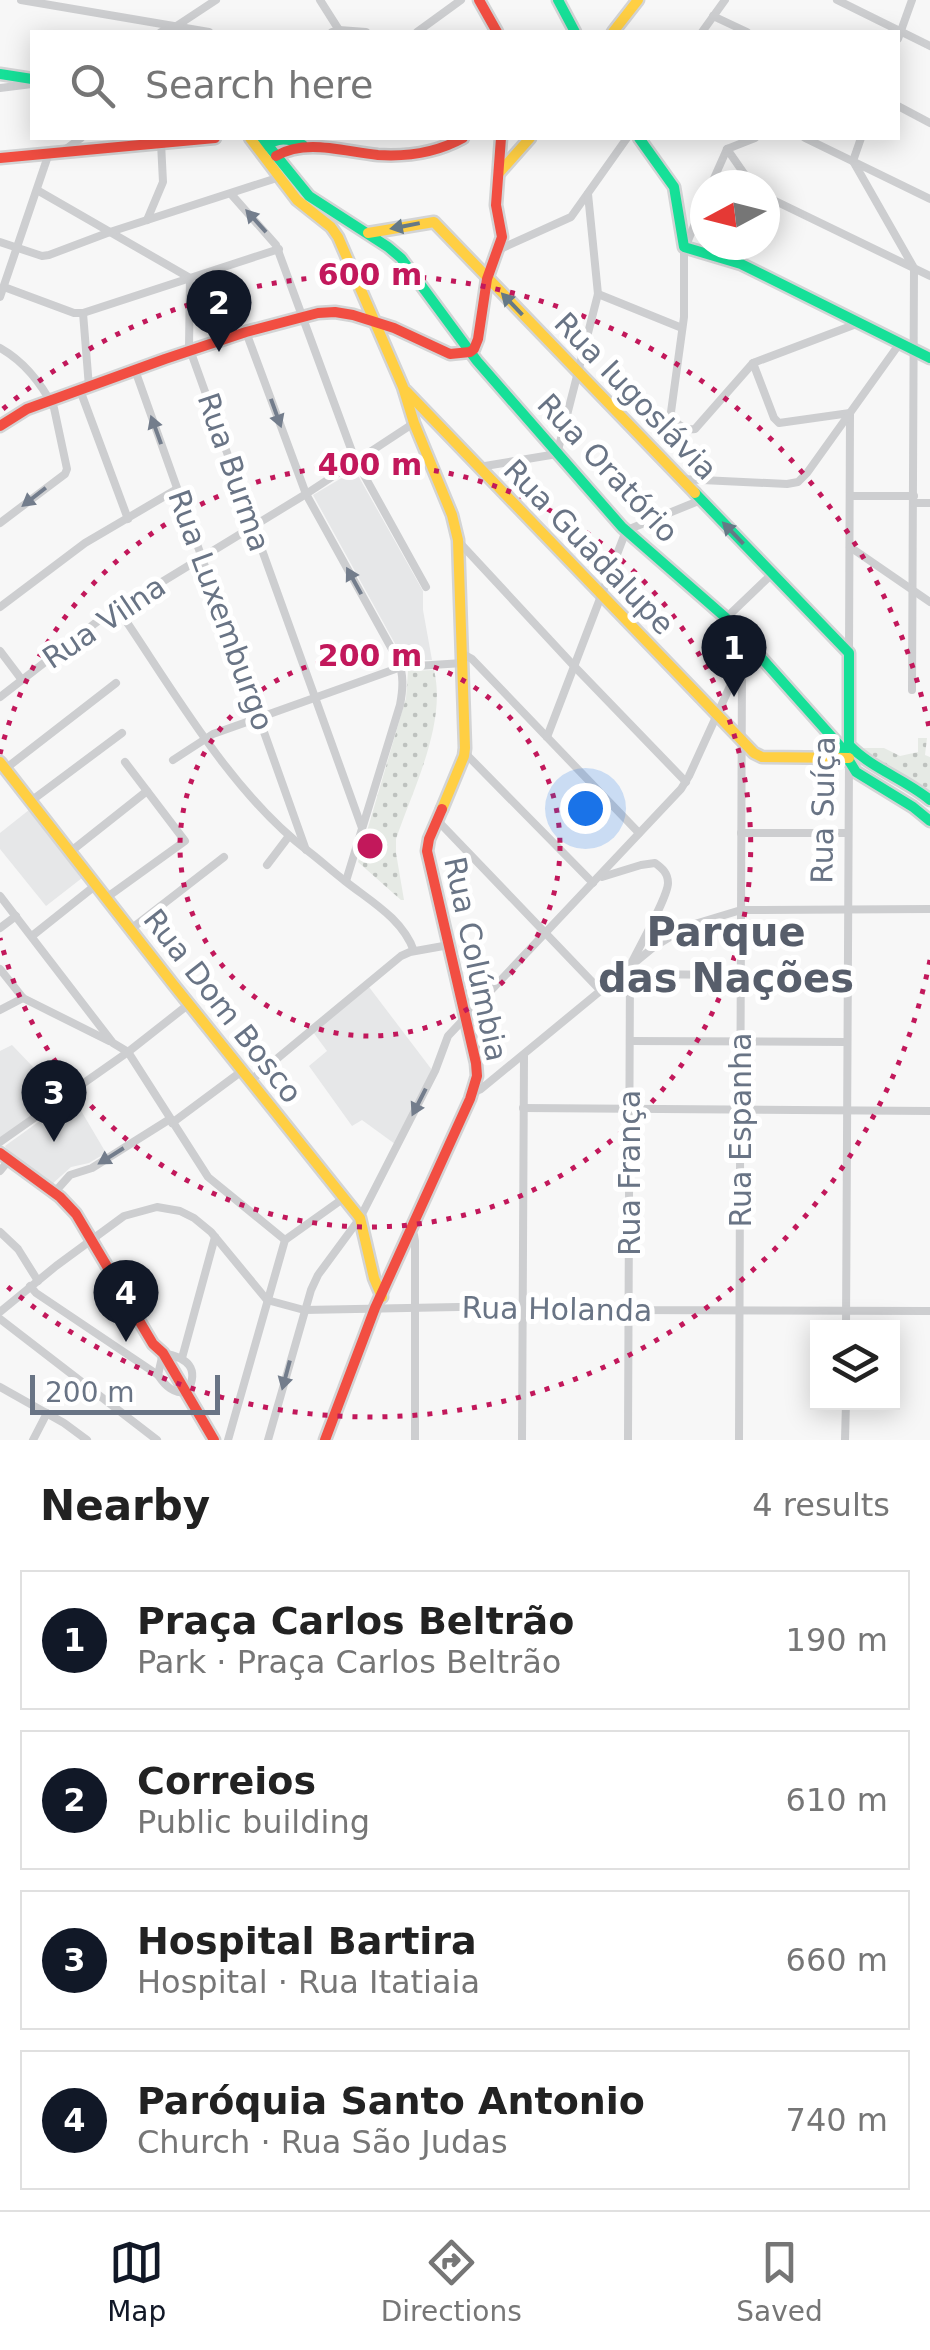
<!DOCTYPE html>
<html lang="en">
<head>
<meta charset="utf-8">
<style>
  :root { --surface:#fff; --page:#f6f6f6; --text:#222; --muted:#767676; --line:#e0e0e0; --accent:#111827 }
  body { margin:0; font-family:"DejaVu Sans",sans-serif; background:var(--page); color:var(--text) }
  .controls { position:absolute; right:30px; bottom:30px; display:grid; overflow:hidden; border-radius:0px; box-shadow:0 5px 25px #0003 }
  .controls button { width:90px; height:90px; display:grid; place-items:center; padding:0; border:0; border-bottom:2px solid var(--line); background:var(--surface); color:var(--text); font:50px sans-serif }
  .compass { position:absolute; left:690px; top:170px; width:90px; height:90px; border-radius:50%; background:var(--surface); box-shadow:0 5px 25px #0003; rotate:263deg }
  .scale { position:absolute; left:30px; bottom:25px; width:190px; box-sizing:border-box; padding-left:10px; border:5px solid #697485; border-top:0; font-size:28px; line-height:35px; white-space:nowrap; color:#697485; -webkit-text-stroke:8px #fff; paint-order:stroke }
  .you { position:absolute; left:585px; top:808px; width:35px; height:35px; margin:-25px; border:8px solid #fff; border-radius:50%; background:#1a73e8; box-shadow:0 0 0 15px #1a73e833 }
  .badge { display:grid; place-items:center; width:65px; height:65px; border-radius:50%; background:var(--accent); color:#fff; font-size:32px; font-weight:700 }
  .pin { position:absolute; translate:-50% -82px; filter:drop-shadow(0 2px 5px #0008) }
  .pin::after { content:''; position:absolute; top:52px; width:35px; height:30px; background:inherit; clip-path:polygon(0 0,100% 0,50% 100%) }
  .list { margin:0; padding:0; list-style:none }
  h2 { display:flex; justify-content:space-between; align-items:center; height:130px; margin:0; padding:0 40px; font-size:42px }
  h2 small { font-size:32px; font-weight:400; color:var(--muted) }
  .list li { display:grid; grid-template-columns:65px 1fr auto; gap:30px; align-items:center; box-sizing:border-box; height:140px; margin:0 20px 20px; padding:0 20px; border:2px solid var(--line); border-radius:0px }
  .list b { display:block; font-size:38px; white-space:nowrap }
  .list p { margin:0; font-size:32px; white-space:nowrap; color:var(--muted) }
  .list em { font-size:32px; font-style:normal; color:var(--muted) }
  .icon { flex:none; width:55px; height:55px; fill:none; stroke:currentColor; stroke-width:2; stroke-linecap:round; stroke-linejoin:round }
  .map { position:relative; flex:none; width:930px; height:1440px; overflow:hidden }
  .search { position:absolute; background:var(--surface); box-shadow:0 5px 25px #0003; left:30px; right:30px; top:30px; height:110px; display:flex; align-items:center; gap:25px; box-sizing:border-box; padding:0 35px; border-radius:0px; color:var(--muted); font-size:38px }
  .sheet { height:770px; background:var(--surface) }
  nav { display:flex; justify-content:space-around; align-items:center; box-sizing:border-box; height:140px; border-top:2px solid var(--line); background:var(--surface); font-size:28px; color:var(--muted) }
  nav a { display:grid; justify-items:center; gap:5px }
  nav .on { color:var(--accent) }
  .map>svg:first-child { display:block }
  .built { fill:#e6e7e8 }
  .green { fill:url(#green-dots) }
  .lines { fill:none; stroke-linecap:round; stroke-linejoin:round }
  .fast-casing { stroke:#d3d4d5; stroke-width:15 }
  .slow-casing { stroke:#d3d4d5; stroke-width:15 }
  .jam-casing { stroke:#d3d4d5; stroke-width:15 }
  .street { stroke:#cdced0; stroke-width:8 }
  .fast { stroke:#16e098; stroke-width:10 }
  .slow { stroke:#ffcf43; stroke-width:10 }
  .jam { stroke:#f24e42; stroke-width:10 }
  .oneway { fill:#737d8c }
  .oneway2 { fill:#657986 }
  .ring { fill:none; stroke:#c2185b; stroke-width:5; stroke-dasharray:5 10 }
  .labels { text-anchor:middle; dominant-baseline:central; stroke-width:10; stroke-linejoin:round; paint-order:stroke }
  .street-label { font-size:30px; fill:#697485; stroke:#fff }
  .district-label { font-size:40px; font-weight:bold; fill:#575e6b; stroke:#fff }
  .centre { fill:#c2185b; stroke:#fff; stroke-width:5 }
  .ring-label { font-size:30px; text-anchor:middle; font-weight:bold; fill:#c2185b; stroke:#fff; stroke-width:10; stroke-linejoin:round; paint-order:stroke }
</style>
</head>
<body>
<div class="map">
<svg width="930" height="1440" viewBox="0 0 930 1440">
  <defs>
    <pattern id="green-dots" width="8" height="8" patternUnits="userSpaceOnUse" patternTransform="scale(2.5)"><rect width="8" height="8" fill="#e6eae5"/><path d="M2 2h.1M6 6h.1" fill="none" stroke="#bec2bf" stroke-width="1.8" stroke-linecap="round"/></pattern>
  </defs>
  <rect width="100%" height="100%" fill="#f7f7f7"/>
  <g class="built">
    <polygon points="355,470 423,591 423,610 432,660 404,660 313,495"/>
    <polygon points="29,810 82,878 46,906 0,849 0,833"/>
    <polygon points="369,987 432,1070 395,1144 362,1120 352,1126 309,1066 327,1051 313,1032"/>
    <polygon points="12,1045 34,1068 56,1099 0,1139 0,1051"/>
    <polygon points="73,1097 106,1153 89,1163 71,1167 51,1185 6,1148 5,1146"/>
  </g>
  <g class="green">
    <path d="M434,670C447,723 413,789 396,839V853L404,900H401L358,862L406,698L408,671Z"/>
    <polygon points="918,738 927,738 925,755 930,757 930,794 856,748 884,748 900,756 918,752"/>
  </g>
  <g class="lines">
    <defs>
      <g id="fast">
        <polyline points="558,0 575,32"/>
        <polyline points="0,74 32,79"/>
        <polyline points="262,138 309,196 388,247 401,258 477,361 622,527 726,618 840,746 856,772 913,807 930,821"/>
        <polyline points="639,138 674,187 684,247 741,264 930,358"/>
        <path d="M264,147C278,137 288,138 303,145"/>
        <path d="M695,493L849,653V745C872,769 905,779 930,800"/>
      </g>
      <g id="slow">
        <polyline points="613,32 638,0"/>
        <polyline points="250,138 297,200 331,227 338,237 403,387 414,423 452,515 458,540 465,748 464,756 442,809"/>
        <polyline points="499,173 530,138"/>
        <polyline points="368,233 434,222 695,493"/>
        <polyline points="406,391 754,753 762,757 849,758"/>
        <polyline points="0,762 173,984 360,1218 374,1278 382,1297"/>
      </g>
      <g id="jam">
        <polyline points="479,0 497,32"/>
        <path d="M276,156C306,138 345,152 378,155C409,157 436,153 463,138"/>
        <polyline points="0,158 215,138"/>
        <polyline points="0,426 27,409 165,359 246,332 318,313 335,312 353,315 394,328 450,354 470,352 474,349 478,339 487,279 502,237 496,205 501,138"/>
        <polyline points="0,1153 60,1197 76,1214 153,1344 163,1353 214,1440"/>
        <polyline points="325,1440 375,1308 470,1099 477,1076 476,1063 427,851 429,839 442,809"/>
      </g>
    </defs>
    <use href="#fast" class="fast-casing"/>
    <use href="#slow" class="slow-casing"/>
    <use href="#jam" class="jam-casing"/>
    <g class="street">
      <polyline points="21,0 209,32"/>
      <polyline points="320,0 339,30"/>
      <polyline points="837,0 930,46"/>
      <polyline points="713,16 747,32"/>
      <polyline points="161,32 175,27 216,0"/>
      <polyline points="332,32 339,30 366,32"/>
      <polyline points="417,32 461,0"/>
      <polyline points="702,32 725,0"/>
      <polyline points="898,39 912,0"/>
      <polyline points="0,88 32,84"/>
      <polyline points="898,106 930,123"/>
      <polyline points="805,138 930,199"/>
      <polyline points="861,138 853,161 914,268 912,690"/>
      <polyline points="727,149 752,185"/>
      <polyline points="62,152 81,138"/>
      <polyline points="711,185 727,149 755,138"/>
      <polyline points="37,190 190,278 189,347 362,828"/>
      <polyline points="231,194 276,245 354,457 426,587"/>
      <polyline points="765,196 930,276"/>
      <polyline points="147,220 163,182 161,143"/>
      <polyline points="0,242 42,256 49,255 110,232 280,177"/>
      <path d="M684,247V317L671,412C673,422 683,431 695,429L753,363L859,323"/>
      <polyline points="685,248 705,199"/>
      <polyline points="498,250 571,217 627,138"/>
      <polyline points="4,287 74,313 83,313 279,249"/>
      <polyline points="598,294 682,328"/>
      <polyline points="0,297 49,153"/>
      <polyline points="83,313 89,387"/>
      <path d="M246,332L306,494L398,660C404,675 403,689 400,705L346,881"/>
      <path d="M0,348C25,362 41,383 54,408L67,469L65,474L0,523"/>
      <polyline points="753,363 774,418 779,423 850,413 849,653"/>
      <polyline points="135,370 306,850"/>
      <polyline points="80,390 128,519"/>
      <polyline points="479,467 557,454 598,294 588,194"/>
      <polyline points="681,479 787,484 798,482 807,473 900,343"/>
      <polyline points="850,496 914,496"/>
      <polyline points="914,503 930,503"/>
      <polyline points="459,542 574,666 686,782"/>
      <polyline points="850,547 930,602"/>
      <polyline points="0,607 85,543 177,489"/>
      <path d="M118,609C172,688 232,794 308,851C321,861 332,871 345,881C370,901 402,918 414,951"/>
      <polyline points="726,618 772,574"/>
      <polyline points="0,651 22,680"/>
      <polyline points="463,654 472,659 639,833"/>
      <polyline points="0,697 98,621 306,494 414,423"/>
      <polyline points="547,737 624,536 632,528 701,500"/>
      <polyline points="465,753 593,883"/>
      <polyline points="173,760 213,734 401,667 463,663"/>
      <polyline points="5,769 116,683"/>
      <polyline points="31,801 122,733"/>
      <polyline points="437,820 600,990"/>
      <polyline points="741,833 848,833"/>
      <polyline points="70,852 147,791"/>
      <polyline points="267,865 289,836"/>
      <path d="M602,877L641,865L655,863C662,868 668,873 668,883C668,897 638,949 630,966L628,1440"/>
      <polyline points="0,896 113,1043 128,1052 208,1177 285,1240"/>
      <polyline points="106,898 185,841 125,762"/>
      <polyline points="0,928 16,916"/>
      <polyline points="131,929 224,857"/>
      <polyline points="32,936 96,885"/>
      <polyline points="0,969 23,998 109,1041"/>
      <polyline points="630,974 847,976"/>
      <polyline points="0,1010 23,998"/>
      <polyline points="630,1041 847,1042"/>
      <polyline points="250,1081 401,956 410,952 449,945"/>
      <polyline points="472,1093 481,1089 655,946 688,926 741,910 930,909"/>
      <polyline points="523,1108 930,1111"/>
      <polyline points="172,1123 242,1071"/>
      <polyline points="0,1142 128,1052 189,1004"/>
      <polyline points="0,1171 9,1160"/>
      <polyline points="54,1193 70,1175 92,1168 170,1119"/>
      <polyline points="0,1232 18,1249 38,1281"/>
      <polyline points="410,1232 414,1235 415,1241 415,1440"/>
      <polyline points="30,1286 36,1293 158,1375"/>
      <polyline points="0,1312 56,1266 124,1216 157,1207 180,1211 194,1218 211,1232 267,1300 304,1310 516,1306 628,1310 930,1311"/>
      <polyline points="0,1319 157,1440"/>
      <polyline points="846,1328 849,762"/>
      <path d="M163,1353C188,1358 200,1368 187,1393C173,1393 166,1387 158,1375Z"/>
      <polyline points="182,1358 215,1237"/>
      <polyline points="0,1387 64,1423 87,1440"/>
      <polyline points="33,1440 47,1413"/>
      <polyline points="228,1440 285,1240 344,1198"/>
      <polyline points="268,1440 311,1290 318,1275 360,1218 435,1071 448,1036 681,789 689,776 742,660"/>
      <polyline points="522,1440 524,1056"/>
      <polyline points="739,1440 742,660 744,640"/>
      <polyline points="845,1440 846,1402"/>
    </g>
    <use href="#fast" class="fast"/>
    <use href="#slow" class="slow"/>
    <use href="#jam" class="jam"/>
  </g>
  <defs><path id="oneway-solid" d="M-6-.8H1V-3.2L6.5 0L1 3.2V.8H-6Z" transform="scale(2.5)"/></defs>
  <g class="oneway">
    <use href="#oneway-solid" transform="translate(256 221) rotate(-132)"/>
    <use href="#oneway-solid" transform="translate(276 413) rotate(70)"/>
    <use href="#oneway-solid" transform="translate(156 430) rotate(-110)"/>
    <use href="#oneway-solid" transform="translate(34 497) rotate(142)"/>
    <use href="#oneway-solid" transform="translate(354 581) rotate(-119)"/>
    <use href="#oneway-solid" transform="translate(419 1102) rotate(117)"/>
    <use href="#oneway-solid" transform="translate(111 1156) rotate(148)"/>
    <use href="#oneway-solid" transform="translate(286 1375) rotate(105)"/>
  </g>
  <g class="oneway2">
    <use href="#oneway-solid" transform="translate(405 226) rotate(169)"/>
    <use href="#oneway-solid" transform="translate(512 304) rotate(-134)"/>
    <use href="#oneway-solid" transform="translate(733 533) rotate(-134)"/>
  </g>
  <g class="ring">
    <circle cx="370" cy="846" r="190"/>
    <path d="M0 754A381 381 0 1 1 0 938"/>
    <path d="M930 960A571 571 0 0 1 3 1283M3 409A571 571 0 0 1 930 732"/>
  </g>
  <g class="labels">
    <g class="street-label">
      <text transform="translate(636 396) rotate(46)">Rua Iugoslávia</text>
      <text transform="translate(608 468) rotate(47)">Rua Oratório</text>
      <text transform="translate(234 472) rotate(71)">Rua Burma</text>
      <text transform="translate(589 547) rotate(46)">Rua Guadalupe</text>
      <text transform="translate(221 610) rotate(70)">Rua Luxemburgo</text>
      <text transform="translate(104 622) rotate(-34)">Rua Vilna</text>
      <text transform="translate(823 810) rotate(-89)">Rua Suíça</text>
      <text transform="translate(476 959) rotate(78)">Rua Colúmbia</text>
      <text transform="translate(223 1006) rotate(52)">Rua Dom Bosco</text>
      <text transform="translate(740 1130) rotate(-90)">Rua Espanha</text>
      <text transform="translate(629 1173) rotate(-90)">Rua França</text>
      <text transform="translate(557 1309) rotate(1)">Rua Holanda</text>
    </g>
    <g class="district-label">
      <text x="726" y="932">Parque<tspan x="726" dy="46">das Nações</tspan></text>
    </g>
  </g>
  <circle cx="370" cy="846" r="15" class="centre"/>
  <g class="ring-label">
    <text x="370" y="285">600 m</text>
    <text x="370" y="475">400 m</text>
    <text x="370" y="666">200 m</text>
  </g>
</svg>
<div class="controls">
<button><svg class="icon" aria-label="layers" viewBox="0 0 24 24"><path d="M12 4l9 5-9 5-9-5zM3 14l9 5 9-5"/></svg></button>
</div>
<svg class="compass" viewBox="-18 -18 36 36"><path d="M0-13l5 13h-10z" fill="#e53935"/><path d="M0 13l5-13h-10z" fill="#767676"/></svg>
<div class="scale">200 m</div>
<div class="you"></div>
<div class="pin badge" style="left:734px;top:697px">1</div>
<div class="pin badge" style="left:219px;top:352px">2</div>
<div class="pin badge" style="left:54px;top:1142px">3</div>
<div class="pin badge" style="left:126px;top:1342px">4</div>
<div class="search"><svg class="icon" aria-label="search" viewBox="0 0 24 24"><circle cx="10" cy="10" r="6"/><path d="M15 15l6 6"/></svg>Search here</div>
</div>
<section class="sheet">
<h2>Nearby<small>4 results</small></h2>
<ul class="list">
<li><span class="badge">1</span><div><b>Praça Carlos Beltrão</b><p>Park · Praça Carlos Beltrão</p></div><em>190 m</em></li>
<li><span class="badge">2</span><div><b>Correios</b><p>Public building</p></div><em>610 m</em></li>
<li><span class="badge">3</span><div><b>Hospital Bartira</b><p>Hospital · Rua Itatiaia</p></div><em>660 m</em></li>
<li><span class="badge">4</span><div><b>Paróquia Santo Antonio</b><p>Church · Rua São Judas</p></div><em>740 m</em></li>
</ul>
</section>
<nav>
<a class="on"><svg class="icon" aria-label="map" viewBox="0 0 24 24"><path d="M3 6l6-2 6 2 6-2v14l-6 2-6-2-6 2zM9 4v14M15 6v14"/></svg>Map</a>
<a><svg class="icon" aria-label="directions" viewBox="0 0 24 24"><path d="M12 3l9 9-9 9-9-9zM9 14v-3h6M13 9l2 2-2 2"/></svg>Directions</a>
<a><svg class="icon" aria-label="saved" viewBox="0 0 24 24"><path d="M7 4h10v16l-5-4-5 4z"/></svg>Saved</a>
</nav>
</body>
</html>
